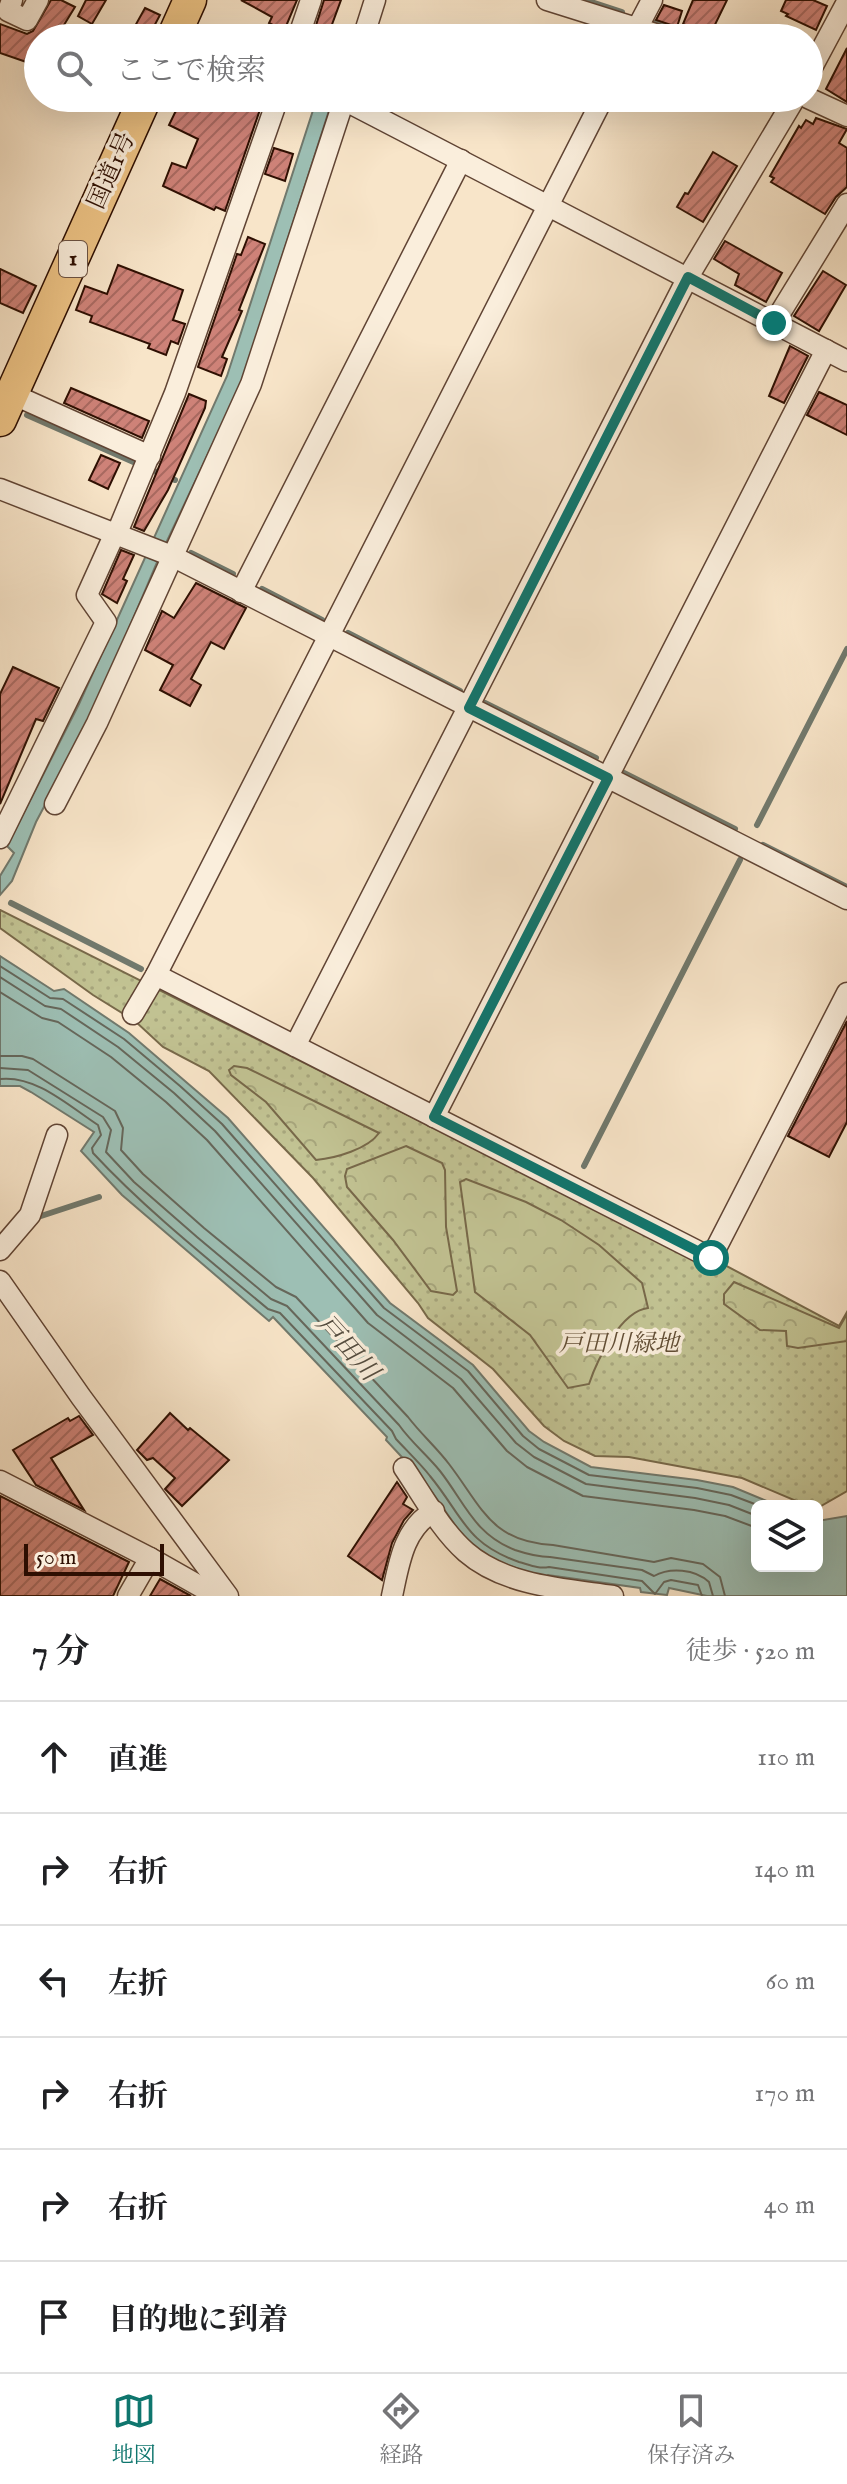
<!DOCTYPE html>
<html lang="ja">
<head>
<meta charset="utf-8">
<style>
  :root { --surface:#fff; --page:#f2f2f2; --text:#202124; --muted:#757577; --line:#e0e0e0; --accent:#0f766e }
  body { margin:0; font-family:"IM FELL English","Noto Serif JP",serif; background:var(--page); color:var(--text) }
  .controls { position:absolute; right:24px; bottom:24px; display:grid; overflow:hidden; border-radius:12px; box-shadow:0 8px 32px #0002 }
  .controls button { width:72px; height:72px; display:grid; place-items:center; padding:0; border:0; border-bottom:2px solid var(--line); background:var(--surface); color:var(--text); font:40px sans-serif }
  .scale { position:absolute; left:24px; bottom:20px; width:140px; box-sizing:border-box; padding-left:8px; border:4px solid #2e0f02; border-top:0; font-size:22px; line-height:28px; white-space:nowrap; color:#2e0f02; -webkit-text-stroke:6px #faeedc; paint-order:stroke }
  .stop { position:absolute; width:24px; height:24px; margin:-18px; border:6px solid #0f766e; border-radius:50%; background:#fff }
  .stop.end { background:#0f766e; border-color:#fff; box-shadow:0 2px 8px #0008 }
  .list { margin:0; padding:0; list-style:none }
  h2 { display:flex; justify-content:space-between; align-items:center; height:104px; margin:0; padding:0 32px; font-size:34px }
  h2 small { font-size:26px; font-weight:400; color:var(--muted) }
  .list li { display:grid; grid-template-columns:52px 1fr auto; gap:24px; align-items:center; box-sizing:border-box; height:112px; padding:0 32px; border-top:2px solid var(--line) }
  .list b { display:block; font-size:30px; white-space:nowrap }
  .list em { font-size:26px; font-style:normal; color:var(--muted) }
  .icon { flex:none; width:44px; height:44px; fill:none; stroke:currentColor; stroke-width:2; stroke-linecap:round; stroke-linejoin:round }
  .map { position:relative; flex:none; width:847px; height:1596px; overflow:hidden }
  .search { position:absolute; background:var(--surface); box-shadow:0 8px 32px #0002; left:24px; right:24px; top:24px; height:88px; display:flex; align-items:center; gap:20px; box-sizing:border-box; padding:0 28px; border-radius:44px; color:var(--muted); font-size:30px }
  .sheet { height:776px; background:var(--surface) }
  nav { display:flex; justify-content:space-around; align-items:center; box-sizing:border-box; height:112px; border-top:2px solid var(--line); background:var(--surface); font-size:22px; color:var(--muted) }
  nav a { display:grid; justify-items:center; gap:4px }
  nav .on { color:var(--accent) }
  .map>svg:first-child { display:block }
  .grass { fill:url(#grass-dots); stroke:#78694a; stroke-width:2 }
  .forest { fill:url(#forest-crowns); stroke:#78694a; stroke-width:2 }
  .water { fill:#9dbfb4; stroke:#71796d; stroke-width:2 }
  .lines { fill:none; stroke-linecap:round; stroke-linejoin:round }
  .shore { stroke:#66675b; stroke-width:2 }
  .stream { stroke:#71796d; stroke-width:6 }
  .building { fill:url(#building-hatch); stroke:#2e0f02; stroke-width:2 }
  .minor-casing { stroke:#604434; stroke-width:23 }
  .trunk-casing { stroke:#2e0f02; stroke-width:35 }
  .minor { stroke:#faeedc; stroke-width:20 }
  .trunk { stroke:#ecc284; stroke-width:32 }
  .route { stroke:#0f766e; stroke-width:10 }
  .labels { text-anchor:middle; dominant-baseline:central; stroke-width:7; stroke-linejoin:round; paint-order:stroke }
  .shield { fill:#faeedc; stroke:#6b5243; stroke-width:2 }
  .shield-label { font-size:22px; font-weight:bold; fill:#2e0f02 }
  .street-label { font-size:24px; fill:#2e0f02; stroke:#faeedc }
  .park-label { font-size:24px; font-style:italic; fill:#624e35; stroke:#faeedc }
  .water-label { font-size:26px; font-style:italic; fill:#554d40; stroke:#faeedc }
</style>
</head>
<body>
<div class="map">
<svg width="847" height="1596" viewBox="0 0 847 1596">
  <defs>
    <pattern id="grass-dots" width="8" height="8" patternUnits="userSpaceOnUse" patternTransform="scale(2)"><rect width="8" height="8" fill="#c2c393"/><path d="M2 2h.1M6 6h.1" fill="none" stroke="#a7a67d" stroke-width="1.8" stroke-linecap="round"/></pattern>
    <pattern id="forest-crowns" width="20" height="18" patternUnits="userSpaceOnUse" patternTransform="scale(2)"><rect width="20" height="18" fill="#c2c393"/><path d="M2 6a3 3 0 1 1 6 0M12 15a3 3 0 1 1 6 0" fill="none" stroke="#a7a67d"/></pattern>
    <pattern id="building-hatch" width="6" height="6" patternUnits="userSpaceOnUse" patternTransform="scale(2)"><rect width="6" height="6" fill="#ce8278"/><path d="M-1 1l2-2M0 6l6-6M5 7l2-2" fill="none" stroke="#a86960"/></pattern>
  </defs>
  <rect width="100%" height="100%" fill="#f8e5c9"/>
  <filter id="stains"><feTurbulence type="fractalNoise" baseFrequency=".0025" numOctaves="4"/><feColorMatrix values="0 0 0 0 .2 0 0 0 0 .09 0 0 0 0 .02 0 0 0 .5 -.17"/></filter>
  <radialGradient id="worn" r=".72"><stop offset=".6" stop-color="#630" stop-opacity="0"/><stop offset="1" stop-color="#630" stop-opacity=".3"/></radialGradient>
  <polygon class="grass" points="0,910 716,1270 721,1263 839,1326 847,1312 847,1491 821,1506 808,1506 742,1478 629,1457 595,1456 564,1441 544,1426 493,1369 428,1318 418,1303 313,1178 209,1071 163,1047 135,1021 93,995 0,928"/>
  <g class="forest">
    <path d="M234,1066L247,1068L379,1133C368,1149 336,1158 316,1160L266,1102L231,1075L229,1070Z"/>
    <polygon points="406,1146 442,1163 445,1170 446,1227 457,1291 453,1295 431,1291 393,1240 347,1187 345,1176 347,1169"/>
    <path d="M466,1179L526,1202L561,1220L599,1245L642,1283L648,1308C621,1311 597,1360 589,1384L568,1388L530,1335L475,1292L460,1182Z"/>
    <polygon points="734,1282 839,1328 847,1314 847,1341 798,1348 787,1346 786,1331 760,1330 724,1304 724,1294"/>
  </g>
  <g class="water">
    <polygon points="317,98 333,98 242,382 158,560 92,716 36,822 12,881 0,895 0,876 14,853 7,846 79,704 227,376"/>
    <polygon points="0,956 54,991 64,989 129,1033 228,1118 390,1303 473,1365 529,1431 544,1442 591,1467 697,1480 733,1487 779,1506 757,1506 757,1566 817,1566 817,1521 847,1516 847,1596 707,1596 669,1588 667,1595 641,1592 640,1588 548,1575 545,1579 489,1558 464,1538 425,1482 386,1440 387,1437 273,1317 269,1321 122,1195 81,1151 94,1132 31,1092 20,1086 0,1086"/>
  </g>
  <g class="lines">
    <g class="shore">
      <polyline points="0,966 50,998 63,999 124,1039 180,1086 222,1124 384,1308 468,1371 523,1436 539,1449 589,1475 697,1488 731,1495 760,1506"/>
      <polyline points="0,977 45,1006 61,1009 118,1047 174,1093 215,1131 377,1315 461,1379 516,1443 534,1457 586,1484 695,1498 729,1505 757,1516"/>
      <polyline points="0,992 42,1018 58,1022 111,1057 166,1102 207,1140 368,1323 453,1388 507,1451 527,1467 583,1496 694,1510 725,1516 757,1528"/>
      <path d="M0,1056H22L33,1059L115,1111L123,1128L121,1150L143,1174L204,1228L276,1287L296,1297L408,1417C421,1434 437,1448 449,1464C482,1507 491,1542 553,1545L654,1562L671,1558L703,1564L720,1577L725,1596"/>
      <path d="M0,1068L28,1070L103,1117L111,1130L106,1152L134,1182L197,1237L271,1299L287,1306L399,1425C411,1442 427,1455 440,1471C465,1503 474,1534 515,1550C527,1554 537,1557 550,1557L642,1570L654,1576C670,1567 695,1569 709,1582L713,1596"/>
      <path d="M0,1079C36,1075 69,1106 98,1125L101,1135L92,1148L93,1153C146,1210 208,1259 268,1309L280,1313L392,1431L396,1439C407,1451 420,1463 430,1476C463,1516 465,1543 519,1562C530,1565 538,1569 549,1567L642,1581L655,1594L664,1582L671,1580L698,1585L702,1596"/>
    </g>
    <g class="stream">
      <polyline points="585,0 622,12"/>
      <polyline points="652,22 698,38"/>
      <polyline points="27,415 138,464"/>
      <polyline points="152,470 175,480"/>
      <polyline points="191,553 233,574"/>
      <polyline points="262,589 322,620"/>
      <polyline points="348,633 460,691"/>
      <polyline points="485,703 596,758"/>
      <polyline points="624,773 735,829"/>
      <polyline points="757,825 847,649"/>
      <polyline points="763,845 847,887"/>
      <polyline points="11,903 141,969"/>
      <polyline points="584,1166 740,860"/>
      <polyline points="35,1220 38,1217 99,1197"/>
    </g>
  </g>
  <g class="building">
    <polygon points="51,0 61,0 75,7 56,38 38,38 38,66 0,53 0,24 27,34 33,31"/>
    <polygon points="86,0 106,0 92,24 78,16"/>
    <polygon points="241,0 297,0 284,31 269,23 272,17"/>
    <polygon points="324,0 341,0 327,38 312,38"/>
    <polygon points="693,0 727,0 709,37 683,24"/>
    <polygon points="786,0 813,0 827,6 816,30 786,16 788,14 781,11"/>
    <polygon points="664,5 682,11 677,27 656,20"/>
    <polygon points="145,8 160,15 150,34 135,26"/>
    <polygon points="847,48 847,102 826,89"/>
    <polygon points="182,98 264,98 225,211 216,207 214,210 163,186 172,163 186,168 198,139 169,125"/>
    <polygon points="816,118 847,129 839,143 847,148 847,187 836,197 825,214 771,182 774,178 770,176 799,126 801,128 806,120 813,124"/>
    <polygon points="274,148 293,154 285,181 265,174"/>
    <polygon points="713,152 737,166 703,222 677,207 685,193 688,194"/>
    <polygon points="248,237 265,244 239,310 242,311 222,357 227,359 221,376 198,367 237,254 241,255"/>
    <polygon points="725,241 782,273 766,302 735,285 739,274 714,259"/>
    <polygon points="118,265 183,290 173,320 185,324 178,344 171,341 166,355 148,348 150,344 90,322 92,316 76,310 85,286 107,294"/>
    <polygon points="0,269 36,286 23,313 0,303"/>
    <polygon points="823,271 846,285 819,331 794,316"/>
    <polygon points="790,346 808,356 784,403 769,396"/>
    <polygon points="71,388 149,421 142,438 64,403"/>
    <polygon points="819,392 847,405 847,435 807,415"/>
    <polygon points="189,394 206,401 205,408 168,490 144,531 134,527"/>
    <polygon points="101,455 120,463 108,489 89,480"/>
    <polygon points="121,550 134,555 123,579 127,581 117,603 102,594"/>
    <polygon points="196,583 246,608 224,649 211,642 191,679 201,685 190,706 160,690 173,665 145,650 162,611 174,618"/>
    <polygon points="13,667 59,688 43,721 36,719 0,804 0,694"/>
    <polygon points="847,1021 847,1122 829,1157 788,1136"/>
    <polygon points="170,1413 188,1430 190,1428 229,1460 182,1506 165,1489 175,1478 153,1458 147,1460 137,1450"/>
    <polygon points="79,1416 93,1435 51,1458 84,1510 36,1485 13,1450 68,1418 70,1421"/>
    <polygon points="397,1482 407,1497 403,1504 413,1510 404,1520 392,1543 382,1580 348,1556"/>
    <polygon points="0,1496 129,1562 113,1596 0,1596"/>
    <polygon points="160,1579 191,1596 150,1596"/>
  </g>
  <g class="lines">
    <defs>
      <g id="minor">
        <polyline points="12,0 8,11 27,20 38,0"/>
        <polyline points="547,0 668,38"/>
        <polyline points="298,38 311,0"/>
        <polyline points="363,38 375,0"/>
        <polyline points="632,38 652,0"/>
        <polyline points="809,73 847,2"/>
        <polyline points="344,98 344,100 847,361"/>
        <polyline points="808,98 847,116"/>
        <polyline points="774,323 847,204"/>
        <polyline points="12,394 150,456"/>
        <polyline points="0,489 172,556 847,899"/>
        <polyline points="117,533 175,393 278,98"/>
        <polyline points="241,592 461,160"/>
        <polyline points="55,804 97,723 251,384 344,100"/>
        <polyline points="0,838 106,622 87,595 115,533"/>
        <polyline points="156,975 711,1258 847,993"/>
        <polyline points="133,1014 156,975 603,98"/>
        <polyline points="295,1046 688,277 795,98"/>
        <polyline points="434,1117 826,350"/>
        <polyline points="0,1250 30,1215 57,1135"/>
        <polyline points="0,1281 81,1397 228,1596"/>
        <path d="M404,1468C423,1496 441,1530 466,1552C505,1586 565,1589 613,1596"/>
        <polyline points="0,1481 150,1558 217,1596"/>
        <polyline points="128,1596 150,1558"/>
        <path d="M392,1596C399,1564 403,1529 434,1511"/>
      </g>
      <g id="trunk">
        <polyline points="173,38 190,0"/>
        <polyline points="0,420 145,98"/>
      </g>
    </defs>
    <use href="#minor" class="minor-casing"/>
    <use href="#trunk" class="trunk-casing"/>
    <use href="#minor" class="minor"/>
    <use href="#trunk" class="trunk"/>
  </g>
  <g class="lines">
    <polyline class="route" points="711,1258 434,1117 608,778 469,708 688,277 774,323"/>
  </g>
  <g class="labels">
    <rect class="shield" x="59" y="241" width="28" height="36" rx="6"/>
    <g class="shield-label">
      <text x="73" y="259">1</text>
    </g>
    <g class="street-label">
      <text transform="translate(112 171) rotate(-66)">国道1号</text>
    </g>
    <g class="park-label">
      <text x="619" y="1344">戸田川緑地</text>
    </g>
    <g class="water-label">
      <text transform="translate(347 1348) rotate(48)">戸田川</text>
    </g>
  </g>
  <rect width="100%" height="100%" filter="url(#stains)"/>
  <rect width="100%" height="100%" fill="url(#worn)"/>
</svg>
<div class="controls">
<button><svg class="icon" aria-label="layers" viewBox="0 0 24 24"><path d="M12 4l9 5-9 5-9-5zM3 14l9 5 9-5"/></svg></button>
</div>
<div class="scale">50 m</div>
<div class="stop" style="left:711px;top:1258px"></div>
<div class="stop end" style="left:774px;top:323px"></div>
<div class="search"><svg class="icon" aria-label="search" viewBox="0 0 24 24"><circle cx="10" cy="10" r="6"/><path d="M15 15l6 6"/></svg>ここで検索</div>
</div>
<section class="sheet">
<h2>7 分<small>徒歩 · 520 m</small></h2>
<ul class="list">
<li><svg class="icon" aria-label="ahead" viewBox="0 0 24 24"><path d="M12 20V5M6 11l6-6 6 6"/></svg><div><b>直進</b></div><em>110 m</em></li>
<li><svg class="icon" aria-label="right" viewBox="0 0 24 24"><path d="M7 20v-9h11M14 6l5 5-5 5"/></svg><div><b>右折</b></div><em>140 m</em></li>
<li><svg class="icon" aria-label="left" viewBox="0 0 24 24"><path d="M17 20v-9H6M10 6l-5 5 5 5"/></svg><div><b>左折</b></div><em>60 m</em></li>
<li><svg class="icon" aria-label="right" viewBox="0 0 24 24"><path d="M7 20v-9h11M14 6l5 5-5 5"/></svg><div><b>右折</b></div><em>170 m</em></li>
<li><svg class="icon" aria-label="right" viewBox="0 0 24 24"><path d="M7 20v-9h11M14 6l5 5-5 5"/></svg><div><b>右折</b></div><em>40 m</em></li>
<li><svg class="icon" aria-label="arrive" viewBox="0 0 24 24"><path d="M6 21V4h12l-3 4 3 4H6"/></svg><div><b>目的地に到着</b></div></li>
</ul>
</section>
<nav>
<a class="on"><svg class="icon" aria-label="map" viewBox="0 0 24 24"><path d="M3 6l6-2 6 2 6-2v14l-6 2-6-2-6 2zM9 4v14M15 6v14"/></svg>地図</a>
<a><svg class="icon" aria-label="directions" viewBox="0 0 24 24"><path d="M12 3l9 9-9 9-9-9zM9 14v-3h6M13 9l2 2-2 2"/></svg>経路</a>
<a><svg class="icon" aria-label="saved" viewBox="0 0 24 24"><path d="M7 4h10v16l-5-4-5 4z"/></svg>保存済み</a>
</nav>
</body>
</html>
